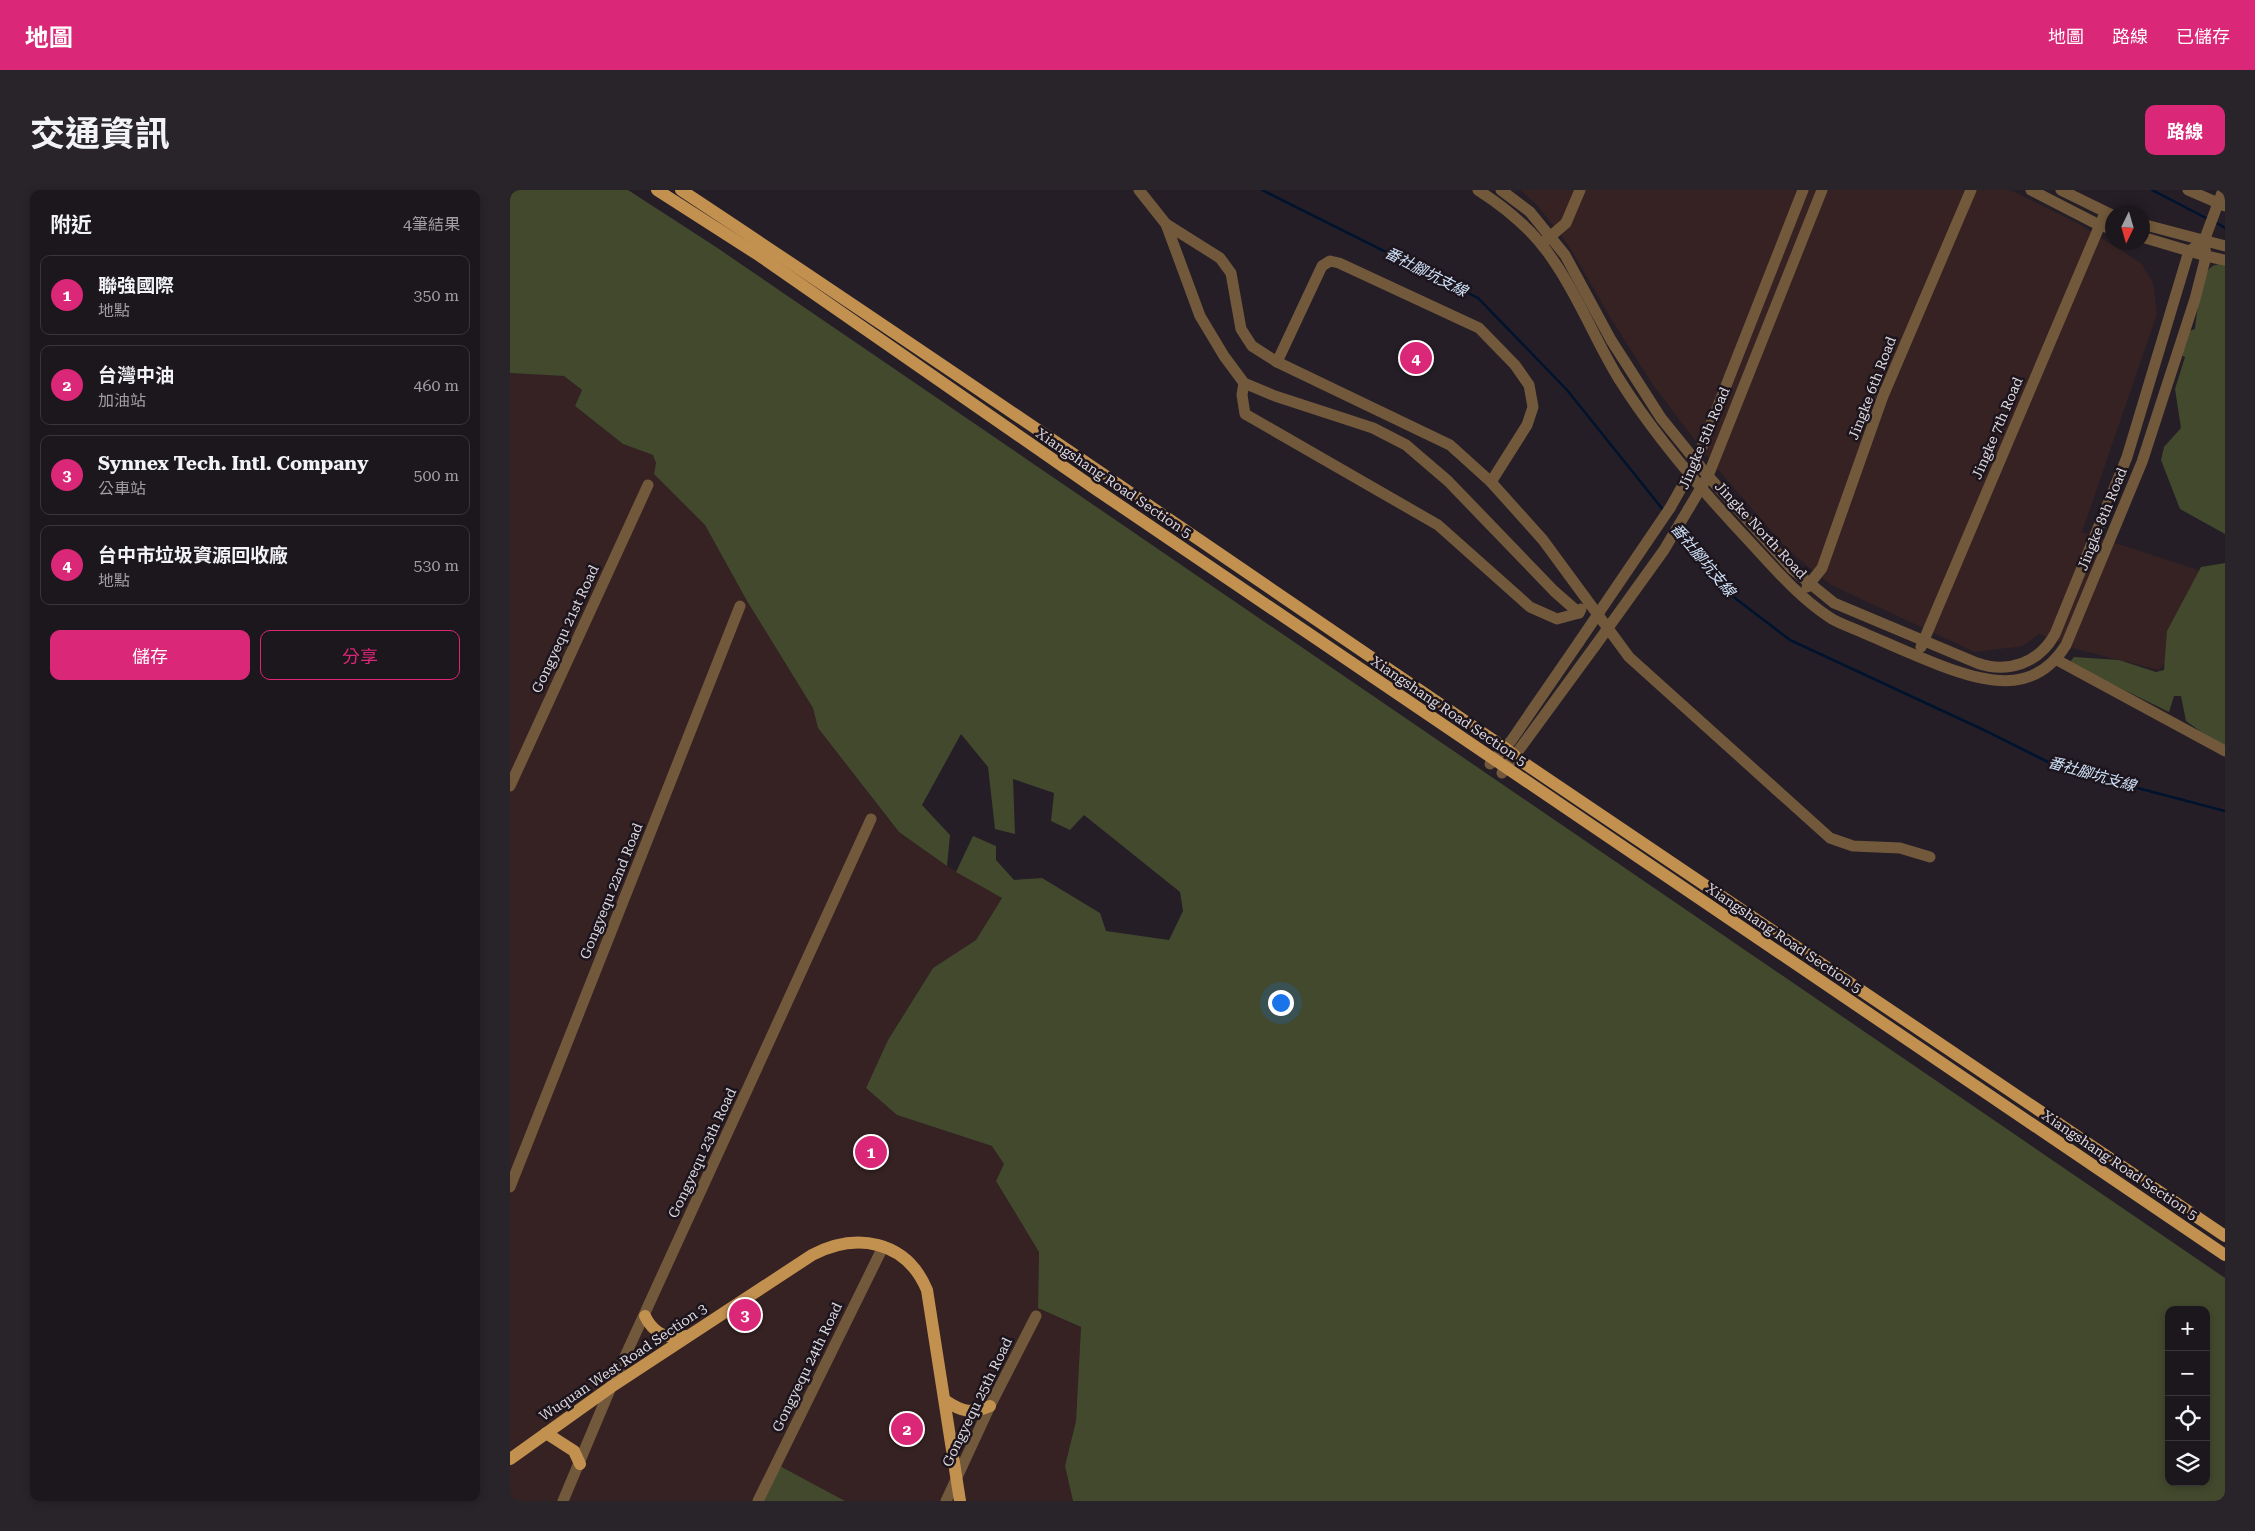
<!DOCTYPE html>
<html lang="zh-TW">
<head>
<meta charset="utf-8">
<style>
  :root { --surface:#1c161d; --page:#29232a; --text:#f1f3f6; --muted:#a09fa4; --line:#3a353b; --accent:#db2777 }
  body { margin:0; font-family:"Roboto Serif","Noto Sans TC",serif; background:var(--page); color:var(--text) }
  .controls { position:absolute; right:15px; bottom:15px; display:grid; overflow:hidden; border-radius:10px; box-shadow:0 2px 8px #0003 }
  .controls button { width:45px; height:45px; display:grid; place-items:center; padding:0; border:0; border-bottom:1px solid var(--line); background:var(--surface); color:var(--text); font:25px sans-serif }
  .compass { position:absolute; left:1595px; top:15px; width:45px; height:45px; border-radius:50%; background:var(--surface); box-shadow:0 2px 8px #0003; rotate:185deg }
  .you { position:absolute; left:770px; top:812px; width:18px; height:18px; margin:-12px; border:4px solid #fff; border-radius:50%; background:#1a73e8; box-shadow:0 0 0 8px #1a73e833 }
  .badge { display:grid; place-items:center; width:32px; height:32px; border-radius:50%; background:var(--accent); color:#fff; font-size:16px; font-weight:700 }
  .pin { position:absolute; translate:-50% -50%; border:2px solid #fff; box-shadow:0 1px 5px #0006 }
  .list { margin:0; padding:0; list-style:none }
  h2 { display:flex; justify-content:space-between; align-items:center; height:65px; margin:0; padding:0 20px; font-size:21px }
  h2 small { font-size:16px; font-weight:400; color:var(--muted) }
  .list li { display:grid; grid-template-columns:32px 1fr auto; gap:15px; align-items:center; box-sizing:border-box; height:80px; margin:0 10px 10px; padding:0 10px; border:1px solid var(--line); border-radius:10px }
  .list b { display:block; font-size:19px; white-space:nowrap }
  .list p { margin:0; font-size:16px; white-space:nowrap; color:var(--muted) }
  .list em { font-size:16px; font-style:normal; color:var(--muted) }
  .actions { display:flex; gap:10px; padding:15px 20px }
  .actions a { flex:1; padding:11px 0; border:1px solid var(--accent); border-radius:10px; text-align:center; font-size:18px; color:var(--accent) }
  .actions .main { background:var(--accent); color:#fff }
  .icon { flex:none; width:28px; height:28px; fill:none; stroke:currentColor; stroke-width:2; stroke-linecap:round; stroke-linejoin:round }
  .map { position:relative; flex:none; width:1715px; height:1311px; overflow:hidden; border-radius:10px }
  header { display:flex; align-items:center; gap:30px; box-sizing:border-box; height:70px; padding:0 25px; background:var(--accent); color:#fff }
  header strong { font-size:24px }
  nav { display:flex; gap:28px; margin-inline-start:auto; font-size:18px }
  .intro { display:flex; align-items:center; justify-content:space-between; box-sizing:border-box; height:120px; padding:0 30px }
  h1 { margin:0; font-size:35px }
  .button { padding:12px 22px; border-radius:10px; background:var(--accent); color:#fff; font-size:18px; font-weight:700 }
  main { display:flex; gap:30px; padding:0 30px }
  aside { flex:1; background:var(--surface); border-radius:10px; box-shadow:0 2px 8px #0003 }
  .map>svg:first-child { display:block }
  .industrial { fill:#362222 }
  .green { fill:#42492d; fill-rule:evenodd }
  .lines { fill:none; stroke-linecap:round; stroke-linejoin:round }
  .stream { stroke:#00132d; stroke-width:2.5 }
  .minor { stroke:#72593b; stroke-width:11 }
  .major { stroke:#c3914f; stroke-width:12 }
  .minor-bridge { stroke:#72593b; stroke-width:11 }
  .labels { text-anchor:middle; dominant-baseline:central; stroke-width:5; stroke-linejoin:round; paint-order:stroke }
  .street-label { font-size:14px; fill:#ded9df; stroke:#1c151d }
  .water-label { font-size:15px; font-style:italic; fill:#d0e3f9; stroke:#1c151d }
</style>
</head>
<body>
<header>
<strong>地圖</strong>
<nav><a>地圖</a><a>路線</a><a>已儲存</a></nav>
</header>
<div class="intro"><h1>交通資訊</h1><a class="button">路線</a></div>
<main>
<aside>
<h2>附近<small>4筆結果</small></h2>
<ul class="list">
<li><span class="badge">1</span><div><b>聯強國際</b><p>地點</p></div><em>350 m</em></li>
<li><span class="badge">2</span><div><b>台灣中油</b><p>加油站</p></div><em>460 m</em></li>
<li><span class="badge">3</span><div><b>Synnex Tech. Intl. Company</b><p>公車站</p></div><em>500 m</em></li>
<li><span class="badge">4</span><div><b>台中市垃圾資源回收廠</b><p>地點</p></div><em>530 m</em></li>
</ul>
<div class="actions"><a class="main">儲存</a><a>分享</a></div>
</aside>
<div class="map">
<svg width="1715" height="1311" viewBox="0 0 1715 1311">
  <rect width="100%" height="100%" fill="#251e27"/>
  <g class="industrial">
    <polygon points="1010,0 1500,0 1567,33 1631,73 1643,93 1647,124 1572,342 1703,385 1664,463 1649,480 1566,459 1529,444 1513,456 1465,462 1321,395 1278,360 1204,275 1143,195 1100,127 1059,56 1027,15"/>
    <polygon points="0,183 54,186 72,200 65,216 113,254 143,265 146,273 144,284 195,335 237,411 303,518 308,538 389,642 437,676 492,708 466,750 423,778 378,850 356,898 387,925 482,956 494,974 486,991 529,1062 528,1118 571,1137 566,1231 555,1276 563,1311 0,1311"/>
  </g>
  <g class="green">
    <path d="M0,0H118L206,57L1715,1088V1311H563L555,1276L566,1231L571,1137L528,1118L529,1062L486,991L494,974L482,956L387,925L356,898L378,850L423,778L466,750L492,708L446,682L463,646L486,656V670L504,690L532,688L590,723L596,741L659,750L673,721L670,702L574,625L560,640L541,631L544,603L503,589L505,644L485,639L478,577L451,544L412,615L440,645L437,676L389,642L308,538L303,518L237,411L195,335L144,284L146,273L143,265L113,254L65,216L72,200L54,186L0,183ZM1659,1120H1696V1292H1659Z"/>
    <path d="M1715,73V344L1670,319L1651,270L1654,257L1671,238L1665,199L1675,167L1665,162L1671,144L1685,139C1687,124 1690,87 1700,78C1704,74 1710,74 1715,73Z"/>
    <polygon points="1715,373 1715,559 1676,531 1671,506 1664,506 1659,522 1559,473 1564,467 1609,470 1646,482 1654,480 1657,441 1691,377"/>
    <polygon points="266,1274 335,1311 248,1311"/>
  </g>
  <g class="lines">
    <g class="stream">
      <polyline points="752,0 968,108 1057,200 1154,321"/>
      <polyline points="1642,0 1698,29"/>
      <polyline points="1705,32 1715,38"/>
      <polyline points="1169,341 1217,402 1280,450 1476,541 1548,577 1715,621"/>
    </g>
    <g class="minor">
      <polyline points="629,0 656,34 710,68 721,83 731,139 742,156 767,172 940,255 981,292"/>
      <path d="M968,0C996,18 1024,41 1043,70C1069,107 1085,150 1109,189C1146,248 1193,302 1241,353C1265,379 1289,407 1319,427C1329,434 1344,438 1356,444C1384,456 1412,469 1440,479C1485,495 1527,501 1556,455L1632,272L1685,109L1696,66L1694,51"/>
      <path d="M991,0L1020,22L1055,65L1101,150L1151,228L1198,286L1282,379L1324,413L1467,473C1498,484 1529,473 1545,444L1617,267L1679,61L1694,51"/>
      <polyline points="1521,0 1589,35 1602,39"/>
      <polyline points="1551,0 1602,25"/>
      <polyline points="1678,0 1715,16"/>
      <polyline points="656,34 690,126 714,166 734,193 765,206 863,238 896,255 938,291 1044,401 1069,423"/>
      <polyline points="1632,34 1715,56"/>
      <polyline points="1632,47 1696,66 1715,70"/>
      <polyline points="1035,51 1056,33 1070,0"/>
      <polyline points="767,172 812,76 820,71 829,73 969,138 1005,175 1019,195 1023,217 1017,235 981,292 1033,350 1119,467 1320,648 1343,656 1390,658 1420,667"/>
      <polyline points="734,193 732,205 735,224 928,335 1020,417 1047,429 1069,423 1071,419"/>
      <polyline points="1160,318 1186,272 1293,0"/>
      <polyline points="1179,318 1198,286 1312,0"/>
      <polyline points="1297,397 1312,378 1373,206 1461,0"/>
      <polyline points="1411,457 1595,23"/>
      <polyline points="1547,470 1715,561"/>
      <polyline points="980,574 1001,551 1069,452"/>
      <polyline points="992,583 1085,456"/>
      <polyline points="0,596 138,295"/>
      <polyline points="0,997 230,416"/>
      <polyline points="53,1311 101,1197 361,629"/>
      <polyline points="248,1311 373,1057"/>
      <polyline points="436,1311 480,1216 526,1126"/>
    </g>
    <g class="major">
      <polyline points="147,0 250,66 587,300 1715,1065"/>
      <path d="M171,0C448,183 720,372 995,558L1011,571L1715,1046"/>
      <path d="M135,1126C143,1143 158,1150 176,1146"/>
      <path d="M436,1211C452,1222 462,1224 480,1216"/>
      <polyline points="36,1243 64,1261 70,1274"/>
      <path d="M0,1269L101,1197L302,1065C346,1042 396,1050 417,1100L450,1311"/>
    </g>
    <g class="minor-bridge">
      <polyline points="1694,51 1713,0"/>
      <polyline points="1069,452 1160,318"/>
      <polyline points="1085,456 1154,360 1179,318"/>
    </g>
  </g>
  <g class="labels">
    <g class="street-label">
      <text transform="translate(1362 198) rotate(-69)">Jingke 6th Road</text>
      <text transform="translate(1487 238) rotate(-67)">Jingke 7th Road</text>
      <text transform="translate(1194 248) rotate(-67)">Jingke 5th Road</text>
      <text transform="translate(604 293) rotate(34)">Xiangshang Road Section 5</text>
      <text transform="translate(1592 329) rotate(-68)">Jingke 8th Road</text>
      <text transform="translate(1251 340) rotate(47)">Jingke North Road</text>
      <text transform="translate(55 439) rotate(-65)">Gongyequ 21st Road</text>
      <text transform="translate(939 521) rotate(34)">Xiangshang Road Section 5</text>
      <text transform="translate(101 701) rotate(-68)">Gongyequ 22nd Road</text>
      <text transform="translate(1274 748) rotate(34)">Xiangshang Road Section 5</text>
      <text transform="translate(192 963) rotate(-65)">Gongyequ 23th Road</text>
      <text transform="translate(1610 975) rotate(34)">Xiangshang Road Section 5</text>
      <text transform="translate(113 1172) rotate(-34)">Wuquan West Road Section 3</text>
      <text transform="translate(297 1177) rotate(-64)">Gongyequ 24th Road</text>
      <text transform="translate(467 1212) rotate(-64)">Gongyequ 25th Road</text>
    </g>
    <g class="water-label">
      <text transform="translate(916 82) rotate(27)">番社腳坑支線</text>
      <text transform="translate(1193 370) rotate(50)">番社腳坑支線</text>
      <text transform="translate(1582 584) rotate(16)">番社腳坑支線</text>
    </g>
  </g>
</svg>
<div class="controls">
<button>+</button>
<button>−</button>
<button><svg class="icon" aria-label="locate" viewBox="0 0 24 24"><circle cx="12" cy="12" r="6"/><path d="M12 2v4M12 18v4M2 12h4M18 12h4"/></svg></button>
<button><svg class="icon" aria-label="layers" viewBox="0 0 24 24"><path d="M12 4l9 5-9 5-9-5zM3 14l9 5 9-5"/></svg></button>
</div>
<svg class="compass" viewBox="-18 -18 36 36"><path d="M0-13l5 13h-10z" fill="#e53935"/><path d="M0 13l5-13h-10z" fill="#a09fa4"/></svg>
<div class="you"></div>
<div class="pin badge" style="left:361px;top:962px">1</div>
<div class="pin badge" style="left:397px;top:1239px">2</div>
<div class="pin badge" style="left:235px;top:1125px">3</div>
<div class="pin badge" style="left:906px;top:168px">4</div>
</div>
</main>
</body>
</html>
